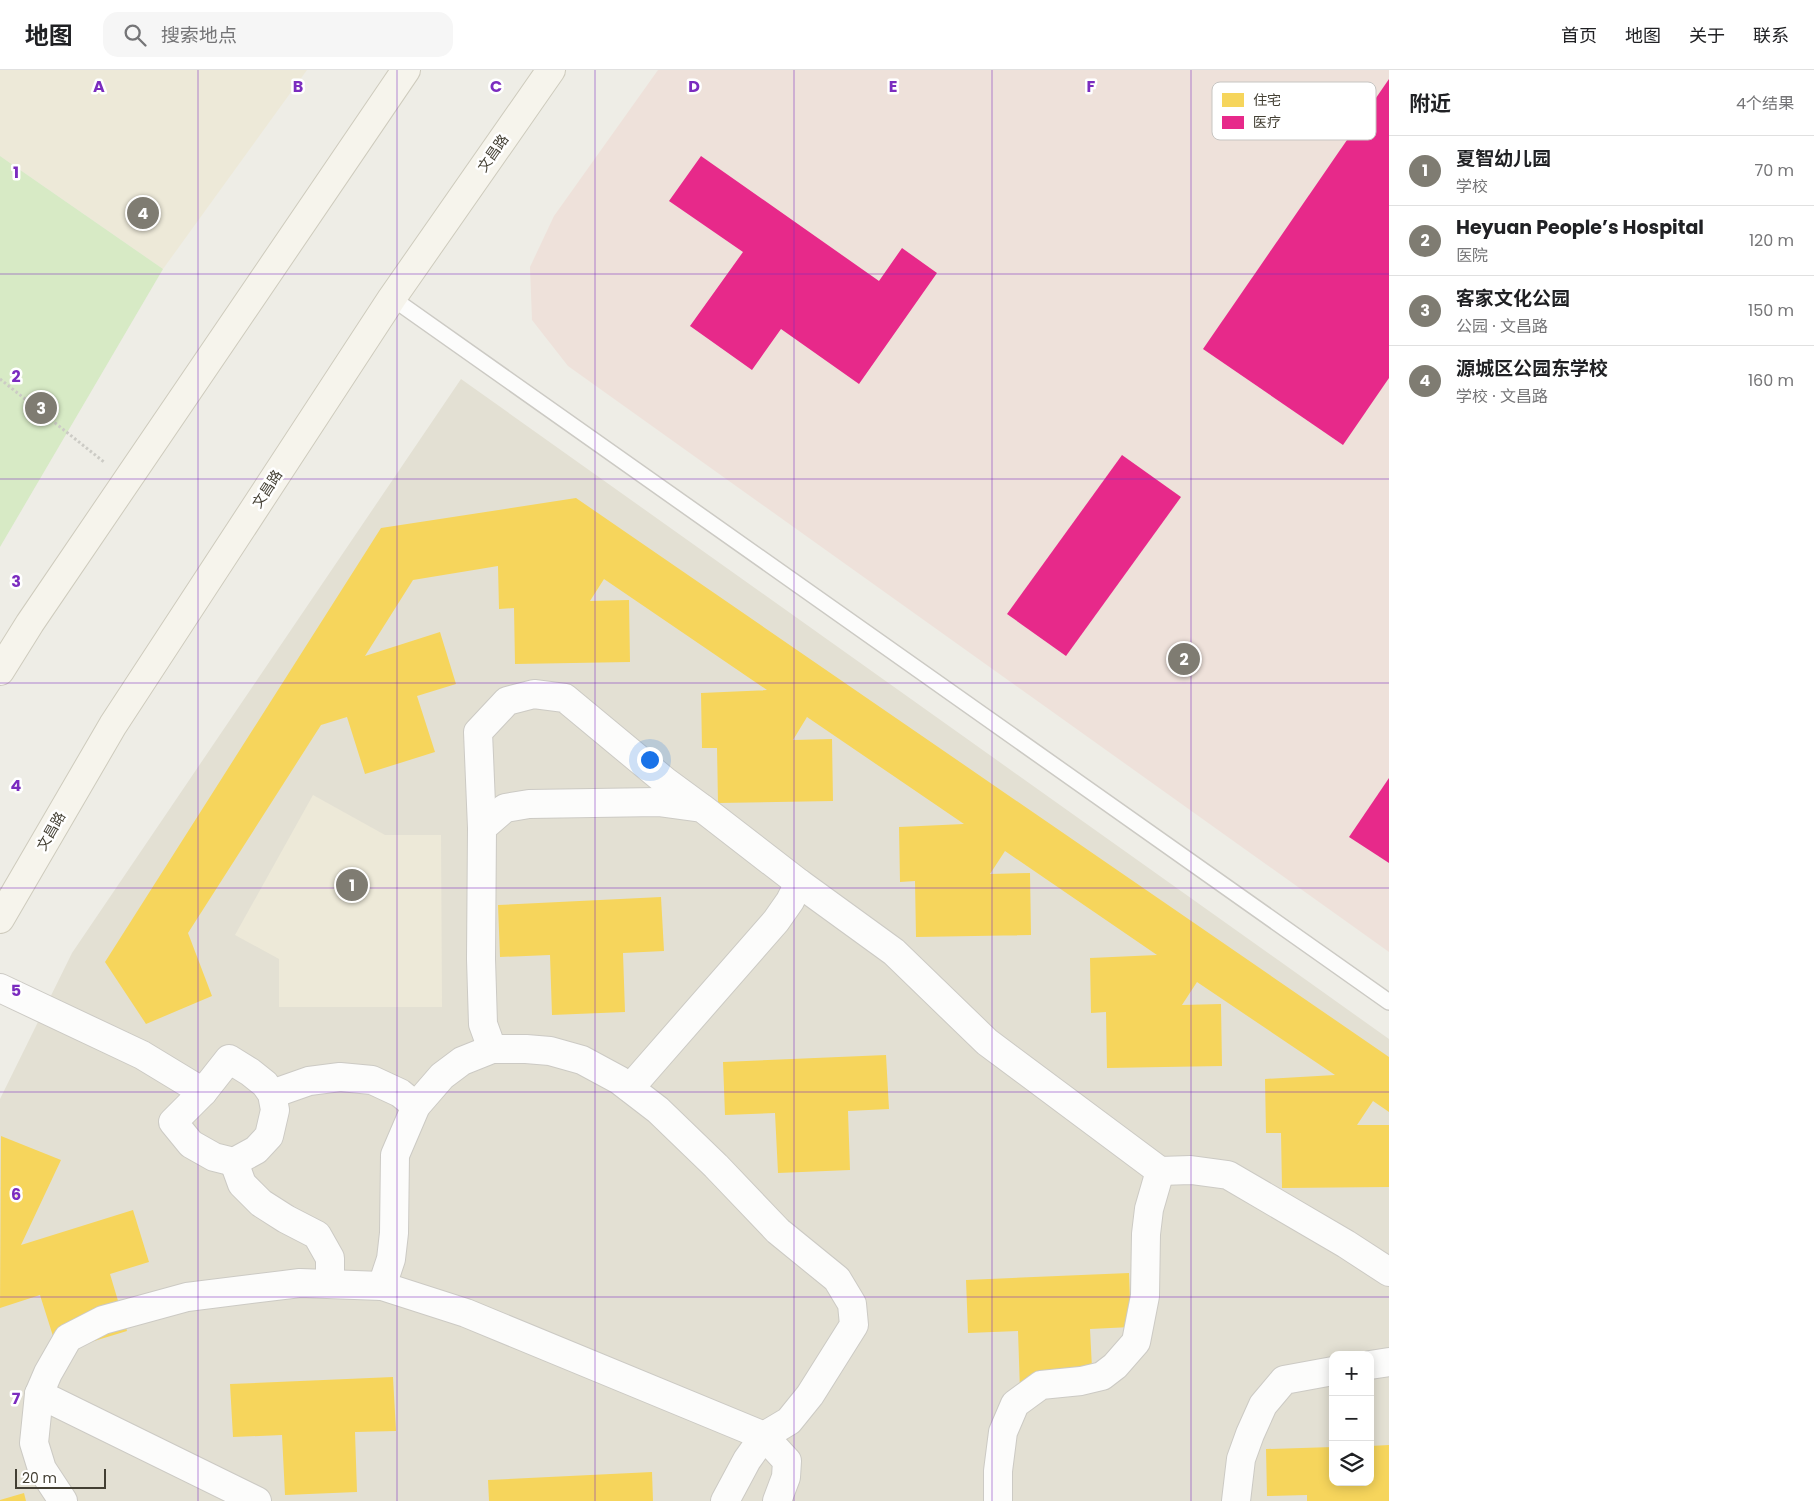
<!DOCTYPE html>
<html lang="zh">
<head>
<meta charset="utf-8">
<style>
  :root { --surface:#fff; --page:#f6f6f6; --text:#202124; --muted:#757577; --line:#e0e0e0; --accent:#7f7c72 }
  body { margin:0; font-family:Poppins,"Noto Sans SC",sans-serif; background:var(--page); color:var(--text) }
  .controls { position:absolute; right:15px; bottom:15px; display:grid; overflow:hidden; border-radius:10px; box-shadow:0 2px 12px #0003 }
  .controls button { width:45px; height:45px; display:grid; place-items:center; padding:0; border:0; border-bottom:1px solid var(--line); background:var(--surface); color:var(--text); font:25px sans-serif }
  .scale { position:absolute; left:15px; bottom:12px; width:91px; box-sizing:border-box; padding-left:5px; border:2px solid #433f33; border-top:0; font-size:14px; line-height:18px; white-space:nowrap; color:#433f33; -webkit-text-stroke:4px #fff; paint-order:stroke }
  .you { position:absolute; left:649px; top:689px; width:18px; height:18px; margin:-12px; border:4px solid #fff; border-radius:50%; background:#1a73e8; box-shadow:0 0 0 8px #1a73e833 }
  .badge { display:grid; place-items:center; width:32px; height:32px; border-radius:50%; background:var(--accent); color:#fff; font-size:16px; font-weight:700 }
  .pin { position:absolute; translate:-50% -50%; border:2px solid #fff; box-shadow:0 1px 5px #0006 }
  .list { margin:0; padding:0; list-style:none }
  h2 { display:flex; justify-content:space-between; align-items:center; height:65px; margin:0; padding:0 20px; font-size:21px }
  h2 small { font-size:16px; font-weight:400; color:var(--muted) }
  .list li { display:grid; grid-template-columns:32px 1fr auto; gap:15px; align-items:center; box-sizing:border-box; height:70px; padding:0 20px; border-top:1px solid var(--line) }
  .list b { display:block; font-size:19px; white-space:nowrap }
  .list p { margin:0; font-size:16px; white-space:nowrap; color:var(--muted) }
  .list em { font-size:16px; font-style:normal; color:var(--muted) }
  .icon { flex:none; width:28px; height:28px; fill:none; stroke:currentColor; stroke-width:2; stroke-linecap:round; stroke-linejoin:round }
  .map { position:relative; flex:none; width:1389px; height:1431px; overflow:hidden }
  header { display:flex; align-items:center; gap:30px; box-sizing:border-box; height:70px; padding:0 25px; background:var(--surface); border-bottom:1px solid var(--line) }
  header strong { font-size:24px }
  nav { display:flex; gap:28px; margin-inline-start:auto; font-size:18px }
  .search { width:350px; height:45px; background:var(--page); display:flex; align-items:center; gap:12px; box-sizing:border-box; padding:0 18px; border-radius:15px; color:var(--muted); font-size:19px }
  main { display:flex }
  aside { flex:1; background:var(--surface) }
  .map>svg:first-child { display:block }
  .residential { fill:#e3e0d3; fill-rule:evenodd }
  .education { fill:#ede9d8 }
  .medical { fill:#eee1da }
  .green { fill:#d7eac5 }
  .homes { fill:#f6d55c }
  .health { fill:#e7298a }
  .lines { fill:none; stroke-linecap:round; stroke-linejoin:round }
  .lane-casing { stroke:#cccac4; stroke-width:18 }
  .street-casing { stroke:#cccac4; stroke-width:30 }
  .secondary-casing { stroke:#cecbbd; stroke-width:30 }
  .path { stroke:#cccbc5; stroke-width:3; stroke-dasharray:2.5 2.5; stroke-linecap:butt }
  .lane { stroke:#fcfcfb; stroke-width:15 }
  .street { stroke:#fcfcfb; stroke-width:28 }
  .secondary { stroke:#f6f4ec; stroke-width:28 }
  .grid { fill:none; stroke:#7b2cbf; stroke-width:1; stroke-opacity:0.55 }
  .labels { text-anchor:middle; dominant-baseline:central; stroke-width:5; stroke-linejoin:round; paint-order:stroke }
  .street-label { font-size:14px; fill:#433f33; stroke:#fff }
  .key { fill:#fff; stroke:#c7c5c2; stroke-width:1 }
  .key-label { font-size:14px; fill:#433f33 }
  .grid-label { font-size:16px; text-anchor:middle; font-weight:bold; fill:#7b2cbf; stroke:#fff; stroke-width:5; stroke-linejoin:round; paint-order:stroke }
</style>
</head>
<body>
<header>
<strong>地图</strong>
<div class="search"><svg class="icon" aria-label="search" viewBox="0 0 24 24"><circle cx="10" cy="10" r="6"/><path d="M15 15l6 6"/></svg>搜索地点</div>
<nav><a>首页</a><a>地图</a><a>关于</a><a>联系</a></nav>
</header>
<main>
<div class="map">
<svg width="1389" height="1431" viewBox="0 0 1389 1431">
  <rect width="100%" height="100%" fill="#eeede6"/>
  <path class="residential" d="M461,309L1389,969V1431H0V1029L72,883ZM1333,1285H1370V1412H1333Z"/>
  <g class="education">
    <polygon points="0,0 307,0 163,199 0,86"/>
    <polygon points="313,725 385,765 441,765 442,937 279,937 279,889 235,865"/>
  </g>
  <polygon class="medical" points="658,0 1389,0 1389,882 568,296 532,250 530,197 554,146"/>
  <polygon class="green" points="0,86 163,199 0,477"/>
  <g class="homes">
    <polygon points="576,428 1389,987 1389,1042 1373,1031 1357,1055 1389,1055 1389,1117 1282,1118 1281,1063 1266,1063 1265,1009 1335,1005 1197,912 1182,935 1221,934 1222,996 1107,998 1106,942 1091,943 1090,888 1157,885 1005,781 990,804 1030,803 1031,865 916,867 915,811 900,812 899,757 964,754 807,647 793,670 832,669 833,731 718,733 717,678 702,678 701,623 767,620 604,509 590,531 629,530 630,592 515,594 514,538 499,539 498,496 413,510 365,586 440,562 456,614 417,626 435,682 365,704 347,647 321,655 188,863 212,926 146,954 105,892 381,458"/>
    <polygon points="661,827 664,881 623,883 625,942 552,945 550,885 500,887 498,835"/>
    <polygon points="886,985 889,1039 848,1041 850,1100 778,1103 775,1043 725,1045 723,992"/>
    <polygon points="1,1066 61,1090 21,1175 133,1140 149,1192 110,1204 127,1261 58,1282 40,1225 0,1238"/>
    <polygon points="1129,1203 1131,1257 1090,1259 1093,1318 1020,1321 1018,1261 968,1263 966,1210"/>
    <polygon points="393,1307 396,1361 355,1362 357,1422 285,1425 282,1365 233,1367 230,1314"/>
    <polygon points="1389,1375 1389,1431 1307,1431 1307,1425 1267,1426 1266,1379 1333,1377 1333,1412 1370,1412 1370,1376"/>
    <polygon points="652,1402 653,1431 489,1431 488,1410"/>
    <polygon points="24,1423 26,1431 0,1431 0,1430"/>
  </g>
  <g class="health">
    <polygon points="1389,9 1389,308 1343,375 1203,279"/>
    <polygon points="701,86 879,211 902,178 937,203 859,314 781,259 752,300 690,256 743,182 669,131"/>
    <polygon points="1122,385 1181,427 1066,586 1007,544"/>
    <polygon points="1389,708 1389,793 1349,767"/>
  </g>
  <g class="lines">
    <defs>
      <polyline id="lane" points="392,228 1389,932"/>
      <g id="street">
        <polyline points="482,758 478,662 507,631 534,624 565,628 665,711 699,736"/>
        <polyline points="799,813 894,882 987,972 1160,1101 1149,1139 1146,1164 1145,1226 1136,1272 1115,1296 1102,1306 1081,1311 1041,1315 1015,1334 1003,1362 998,1401 998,1431"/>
        <polyline points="0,918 142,985 203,1022"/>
        <polyline points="492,979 483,954 481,889 482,758 505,738 529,734 658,732 702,738 799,813 790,831 776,851 630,1018"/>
        <polygon points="229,989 250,1002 265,1014 272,1024 275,1040 269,1066 256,1080 234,1092 214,1087 191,1074 173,1052 203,1022"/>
        <polyline points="272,1024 309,1011 340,1007 372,1010 400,1023 416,1036"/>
        <polyline points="234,1092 242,1114 261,1133 286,1149 317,1165 330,1188 330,1213"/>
        <polyline points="1160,1101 1191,1100 1228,1105 1346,1174 1389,1202"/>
        <polyline points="382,1216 391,1189 394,1163 395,1085 416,1036 442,1006 462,991 492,979 526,979 550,981 582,990 619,1010 658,1040 716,1096 778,1161 837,1209 852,1234 854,1255 810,1325 789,1351 764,1366 747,1390 725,1431"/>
        <polyline points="1370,1295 1389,1292"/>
        <polyline points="39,1324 257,1431"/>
        <polyline points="63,1431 42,1399 34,1373 39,1324 48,1303 68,1268 103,1250 187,1227 300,1213 382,1216 466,1243 764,1366 787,1391 786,1407 777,1431"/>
        <polyline points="1236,1431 1241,1389 1250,1364 1263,1335 1284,1310 1333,1301"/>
      </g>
      <g id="secondary">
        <polyline points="0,601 30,553 406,0"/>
        <polyline points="0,849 113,655 392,228 551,0"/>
      </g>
    </defs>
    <use href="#lane" class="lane-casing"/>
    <use href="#street" class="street-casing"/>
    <use href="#secondary" class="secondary-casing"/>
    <polyline class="path" points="0,309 104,392"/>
    <use href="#lane" class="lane"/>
    <use href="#street" class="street"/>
    <use href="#secondary" class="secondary"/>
  </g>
  <path class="grid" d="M198,0V1431M397,0V1431M595,0V1431M794,0V1431M992,0V1431M1191,0V1431M0,204H1389M0,409H1389M0,613H1389M0,818H1389M0,1022H1389M0,1227H1389"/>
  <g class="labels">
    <g class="street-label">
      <text transform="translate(493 83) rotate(-55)">文昌路</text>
      <text transform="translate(267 419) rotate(-57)">文昌路</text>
      <text transform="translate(51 761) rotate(-60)">文昌路</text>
    </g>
  </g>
  <rect x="1212" y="12" width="164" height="58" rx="8" class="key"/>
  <rect x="1222" y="23" width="22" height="14" fill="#f6d55c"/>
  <rect x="1222" y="46" width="22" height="13" fill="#e7298a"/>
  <g class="key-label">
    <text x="1253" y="35">住宅</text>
    <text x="1253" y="57">医疗</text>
  </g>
  <g class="grid-label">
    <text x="99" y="22">A</text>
    <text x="298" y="22">B</text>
    <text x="496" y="22">C</text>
    <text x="694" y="22">D</text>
    <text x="893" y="22">E</text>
    <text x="1091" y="22">F</text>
    <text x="16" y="108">1</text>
    <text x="16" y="312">2</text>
    <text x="16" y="517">3</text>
    <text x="16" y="721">4</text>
    <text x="16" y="926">5</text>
    <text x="16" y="1130">6</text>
    <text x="16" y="1334">7</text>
  </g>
</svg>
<div class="controls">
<button>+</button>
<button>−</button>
<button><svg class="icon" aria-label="layers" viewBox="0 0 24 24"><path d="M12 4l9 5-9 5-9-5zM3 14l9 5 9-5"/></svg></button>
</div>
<div class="scale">20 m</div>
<div class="you"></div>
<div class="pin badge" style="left:352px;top:815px">1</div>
<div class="pin badge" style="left:1184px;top:589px">2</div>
<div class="pin badge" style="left:41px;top:338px">3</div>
<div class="pin badge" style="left:143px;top:143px">4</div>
</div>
<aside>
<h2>附近<small>4个结果</small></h2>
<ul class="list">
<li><span class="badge">1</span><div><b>夏智幼儿园</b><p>学校</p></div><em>70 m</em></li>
<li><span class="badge">2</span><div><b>Heyuan People’s Hospital</b><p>医院</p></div><em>120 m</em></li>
<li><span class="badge">3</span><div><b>客家文化公园</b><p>公园 · 文昌路</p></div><em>150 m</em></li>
<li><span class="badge">4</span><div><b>源城区公园东学校</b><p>学校 · 文昌路</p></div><em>160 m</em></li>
</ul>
</aside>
</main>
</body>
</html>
